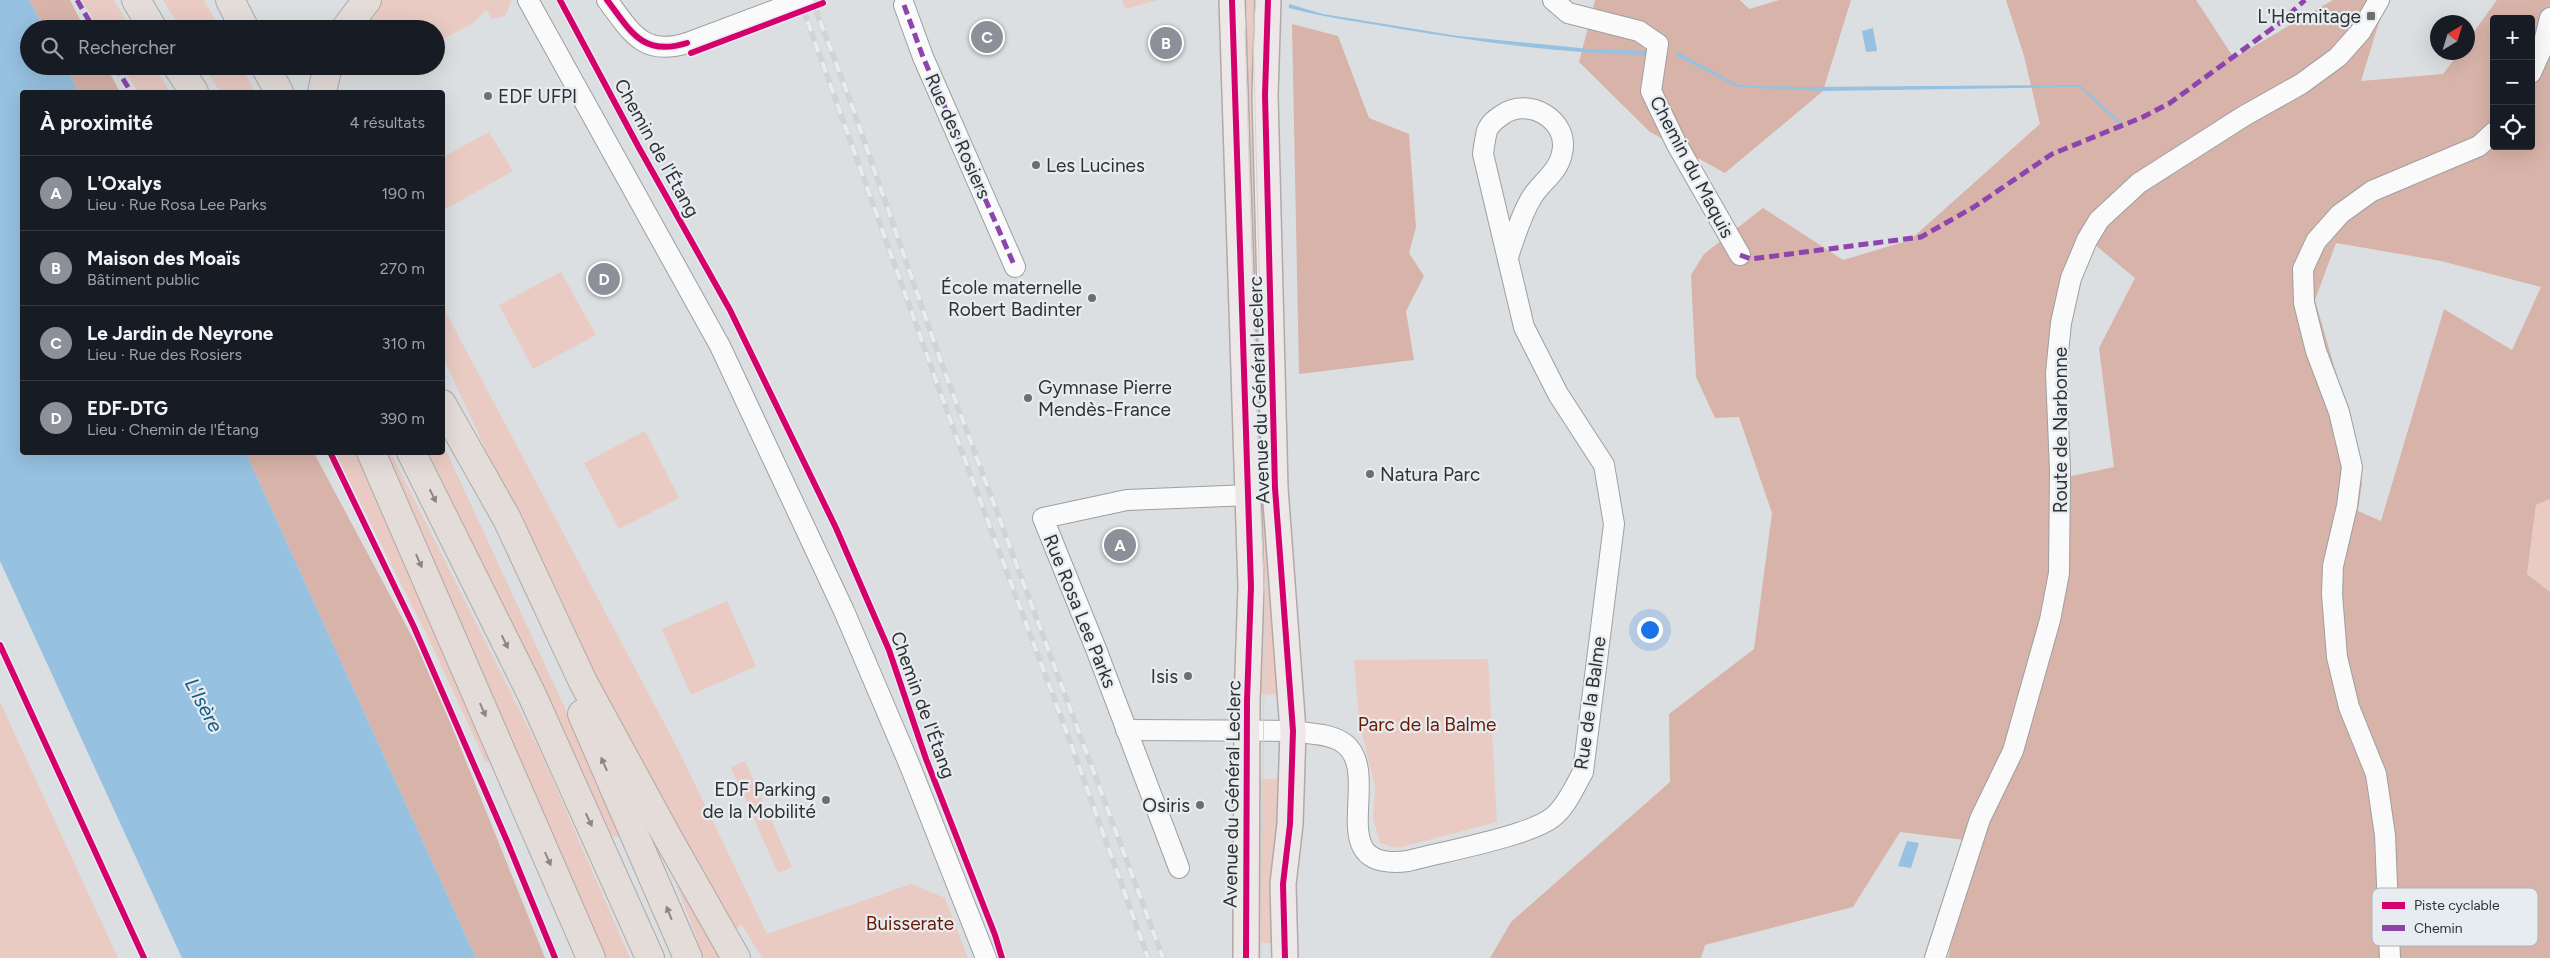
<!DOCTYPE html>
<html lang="fr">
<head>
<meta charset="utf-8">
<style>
  :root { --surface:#171b24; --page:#20242c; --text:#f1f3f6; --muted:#9ea1a6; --line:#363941; --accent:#8c9099 }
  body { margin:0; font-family:Figtree,sans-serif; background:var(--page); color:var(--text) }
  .controls { position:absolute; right:15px; top:15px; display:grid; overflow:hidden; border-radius:5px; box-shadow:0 5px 20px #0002 }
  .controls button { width:45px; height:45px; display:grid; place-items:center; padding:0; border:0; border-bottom:1px solid var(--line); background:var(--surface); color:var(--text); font:25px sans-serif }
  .compass { position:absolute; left:2430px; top:15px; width:45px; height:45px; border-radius:50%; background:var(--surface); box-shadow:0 5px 20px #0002; rotate:38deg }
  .you { position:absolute; left:1649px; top:629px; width:18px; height:18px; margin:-12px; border:4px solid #fff; border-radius:50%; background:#1a73e8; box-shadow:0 0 0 8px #1a73e833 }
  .badge { display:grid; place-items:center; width:32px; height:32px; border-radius:50%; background:var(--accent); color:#fff; font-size:16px; font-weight:700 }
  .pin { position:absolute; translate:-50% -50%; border:2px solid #fff; box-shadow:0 1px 5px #0006 }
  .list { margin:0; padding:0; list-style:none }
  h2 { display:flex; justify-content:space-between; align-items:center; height:65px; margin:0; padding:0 20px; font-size:21px }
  h2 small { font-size:16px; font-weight:400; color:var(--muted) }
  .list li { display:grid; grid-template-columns:32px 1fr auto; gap:15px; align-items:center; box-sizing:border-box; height:75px; padding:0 20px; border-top:1px solid var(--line) }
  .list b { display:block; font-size:19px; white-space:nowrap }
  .list p { margin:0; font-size:16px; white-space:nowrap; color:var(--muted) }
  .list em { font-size:16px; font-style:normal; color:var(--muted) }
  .icon { flex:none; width:28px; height:28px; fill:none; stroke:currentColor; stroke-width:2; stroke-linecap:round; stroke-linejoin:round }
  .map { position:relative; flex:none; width:2550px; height:958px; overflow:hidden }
  .search { position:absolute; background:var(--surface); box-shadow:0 5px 20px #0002; left:20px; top:20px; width:425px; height:55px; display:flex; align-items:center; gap:12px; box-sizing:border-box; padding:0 18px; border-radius:28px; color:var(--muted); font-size:19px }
  .panel { position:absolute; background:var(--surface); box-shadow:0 5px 20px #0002; left:20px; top:90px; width:425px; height:365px; border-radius:5px }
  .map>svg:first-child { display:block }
  .green { fill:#e9cbc3 }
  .forest { fill:#d8b3a9; fill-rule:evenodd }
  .water { fill:#96c1e0 }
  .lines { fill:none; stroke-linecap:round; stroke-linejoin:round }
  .minor-casing { stroke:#9d9fa0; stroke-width:22 }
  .major-casing { stroke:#b0a9a7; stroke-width:28 }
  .highway-casing { stroke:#b0a9a7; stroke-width:30 }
  .minor { stroke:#fafafa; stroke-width:20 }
  .major { stroke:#ede8e7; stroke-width:25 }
  .highway { stroke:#e4dcd9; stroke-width:28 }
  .tram { stroke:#d2d3d3; stroke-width:1 }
  .rail-casing { stroke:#d2d3d3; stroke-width:5.5 }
  .rail { stroke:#e7ecf1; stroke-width:4; stroke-dasharray:11; stroke-linecap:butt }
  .minor-bridge-casing { stroke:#9d9fa0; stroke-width:22; stroke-linecap:butt }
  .minor-bridge { stroke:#fafafa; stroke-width:20 }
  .quiet { stroke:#8e44ad; stroke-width:5; stroke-dasharray:10 5; stroke-linecap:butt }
  .cycleway-casing { stroke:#e7ecf1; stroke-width:9 }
  .cycleway { stroke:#d6006c; stroke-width:6 }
  .oneway { fill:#8a8686 }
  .poi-dot { fill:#6c6e70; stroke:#e7ecf1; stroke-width:2 }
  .labels { text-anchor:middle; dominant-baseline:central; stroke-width:4.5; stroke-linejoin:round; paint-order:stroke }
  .poi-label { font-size:19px; fill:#2f3133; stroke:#e7ecf1; text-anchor:end }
  .street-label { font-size:19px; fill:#2f3133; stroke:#e7ecf1 }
  .park-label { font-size:19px; fill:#6b1900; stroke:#e7ecf1 }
  .water-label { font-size:20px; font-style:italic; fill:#125a84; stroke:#e7ecf1 }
  .key { fill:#e7ecf1; stroke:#b0b4b8; stroke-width:1 }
  .key-label { font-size:14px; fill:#2f3133 }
</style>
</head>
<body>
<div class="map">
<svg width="2550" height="958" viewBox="0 0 2550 958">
  <rect width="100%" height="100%" fill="#dcdfe1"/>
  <g class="green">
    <polygon points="82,0 114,0 132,29 99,29"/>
    <polygon points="163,0 204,0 220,29 181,29"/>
    <polygon points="382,0 512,0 505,16 492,19 486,10 473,23 436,43 436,29 358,29"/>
    <polygon points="1122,0 1158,0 1125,9"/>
    <polygon points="1238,0 1262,0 1289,695 1253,694"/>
    <polygon points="121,66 154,66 170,92 138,92"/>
    <polygon points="204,66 241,66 255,92 220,92"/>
    <polygon points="489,132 513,171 446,209 443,204 443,157"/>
    <polygon points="561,272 596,335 533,369 499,305"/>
    <polygon points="442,305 679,751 767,934 911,884 945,898 968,958 762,958 741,924 736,929 658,805 588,673 443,357"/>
    <polygon points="645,431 679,498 619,529 584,463"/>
    <polygon points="443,444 625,838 612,836 429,453 442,452"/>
    <polygon points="335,453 355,453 491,758 486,763 427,635"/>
    <polygon points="382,453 391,453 541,753 630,958 602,958"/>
    <polygon points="2550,499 2550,592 2527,574 2536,505"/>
    <polygon points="727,601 756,666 691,695 662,629"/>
    <polygon points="1488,659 1497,822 1397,848 1380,843 1373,818 1375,787 1359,721 1354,660"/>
    <polygon points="0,702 118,958 0,958"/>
    <polygon points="745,761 792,867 778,873 731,767"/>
    <polygon points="1258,779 1279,779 1279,835 1273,943 1250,943"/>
    <polygon points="668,862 721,958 704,958"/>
  </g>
  <g class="forest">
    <polygon points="29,0 70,0 85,29 45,29"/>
    <polygon points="1595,0 1740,0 1749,9 1779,0 1851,0 1823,91 1725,173 1650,132 1579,62"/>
    <path d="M2006,0H2196L2234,58L2333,0H2379L2384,6L2361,81L2443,74L2459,53L2468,52V40L2497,0H2550V499L2536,505L2527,574L2550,592V958H1948L1973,841L1900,832L1853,907L1705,945L1701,958H1490L1511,922L1670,782L1669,714L1754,649L1772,513L1739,417L1715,418L1696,377L1691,275L1704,254L1763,208L1843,260L1910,240L2040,124L2024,56ZM2494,19H2531V146H2494ZM2336,243L2441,261L2541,287L2512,350L2444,309L2381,521L2358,511L2362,483L2356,442L2315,300ZM2094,244L2135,278L2099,348L2114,467L2062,478L2057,325Z"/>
    <polygon points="1292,24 1338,36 1369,118 1409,134 1416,227 1409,253 1424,276 1406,311 1414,360 1299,374"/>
    <polygon points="66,66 106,66 120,92 78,92"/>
    <polygon points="246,453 314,453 416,644 451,724 545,958 476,958"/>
  </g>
  <g class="water">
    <polygon points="0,0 29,0 45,29 29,29 29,66 66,66 78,92 22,92 22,452 246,453 476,958 182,958 0,561"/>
    <path d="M1289,4L1323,14L1458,36L1590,49L1649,51L1646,55C1565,54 1481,42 1401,29C1363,22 1326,18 1289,8Z"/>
    <polygon points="1873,28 1877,51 1866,52 1862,31"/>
    <polygon points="1678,52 1738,85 1799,87 2080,85 2123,124 2121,126 2079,87 1824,91 1737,87 1675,55"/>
    <polygon points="1907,841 1919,843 1911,868 1898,866"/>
  </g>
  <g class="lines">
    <defs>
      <g id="minor">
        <polyline points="528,0 720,346 844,611 910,766 986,958"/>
        <path d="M607,0C631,32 643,57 687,43"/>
        <polyline points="1553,0 1568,13 1639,31 1658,44 1651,91 1676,143 1740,255"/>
        <polyline points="904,5 923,57 1015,267"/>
        <polyline points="2531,73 2543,46 2550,18"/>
        <path d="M1126,730L1293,731C1308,734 1328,733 1342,742C1387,771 1317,873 1408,861C1441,852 1530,836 1553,817C1566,807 1575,786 1583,772L1614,524L1604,465L1558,394L1524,327L1483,154C1484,147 1485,138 1487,131C1490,123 1496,119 1502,115C1528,96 1570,120 1562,153C1559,172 1541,182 1532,197C1521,215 1515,236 1508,257"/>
        <polyline points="1179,868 1096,649 1043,518 1127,500 1250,495"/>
        <polyline points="1935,958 1980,819 2013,751 2050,620 2059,573 2060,470 2056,373 2061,323 2071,278 2087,240 2099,220 2139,183 2244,116 2301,84 2338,57 2361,31 2379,0"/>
        <polyline points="2390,958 2385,835 2376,774 2349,707 2337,657 2332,594 2333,566 2347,506 2352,467 2339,412 2316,351 2304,303 2303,269 2316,241 2340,214 2372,191 2479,146 2494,132"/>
      </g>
      <g id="major">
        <polyline points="1232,0 1251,587 1247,701 1246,958"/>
        <polyline points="1268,0 1265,95 1275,488 1293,731 1290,824 1283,884 1285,958"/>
      </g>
      <g id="highway">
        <polyline points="136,0 153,29"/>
        <polyline points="230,0 245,29"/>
        <polyline points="345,29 367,0"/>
        <polyline points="177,66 194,92"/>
        <polyline points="265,66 279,92"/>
        <polyline points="322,92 328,66"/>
        <polyline points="442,404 507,519 583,682 668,838 736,958"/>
        <polyline points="371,452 591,958"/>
        <polyline points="411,452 532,695 650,958"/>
        <polyline points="582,714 688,958"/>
      </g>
    </defs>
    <use href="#minor" class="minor-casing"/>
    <use href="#major" class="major-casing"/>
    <use href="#highway" class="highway-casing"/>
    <use href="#minor" class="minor"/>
    <use href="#major" class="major"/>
    <use href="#highway" class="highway"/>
    <g class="tram">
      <polyline points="1248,0 1245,31 1258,458 1265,595 1261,958"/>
      <polyline points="1256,0 1253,31 1261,342"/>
    </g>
    <defs>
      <g id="rail">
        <polyline points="800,0 952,425 1070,741 1148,958"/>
        <polyline points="812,0 850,100 940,359 1163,958"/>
      </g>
    </defs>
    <use href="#rail" class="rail-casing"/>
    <use href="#rail" class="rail"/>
    <defs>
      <polyline id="minor-bridge" points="687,43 802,0"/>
    </defs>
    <use href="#minor-bridge" class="minor-bridge-casing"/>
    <use href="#minor-bridge" class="minor-bridge"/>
    <g class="quiet">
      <polyline points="77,0 94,29"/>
      <polyline points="904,5 923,57 1015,267"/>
      <polyline points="115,66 131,92"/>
      <polyline points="1740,255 1751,259 1921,237 1974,207 2052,154 2143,117 2170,103 2281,22 2305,0"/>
    </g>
    <defs>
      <g id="cycleway">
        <polyline points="560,0 638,146 730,310 836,528 889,650 926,759 995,935 1002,958"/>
        <path d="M607,0C631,32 643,57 687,43"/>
        <polyline points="1232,0 1251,587 1247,701 1246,958"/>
        <polyline points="1268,0 1265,95 1275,488 1293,731 1290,824 1283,884 1285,958"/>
        <polyline points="691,53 823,3"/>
        <polyline points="330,452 414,627 507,841 555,958"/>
        <polyline points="0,645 144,958"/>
      </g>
    </defs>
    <use href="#cycleway" class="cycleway-casing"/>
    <use href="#cycleway" class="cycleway"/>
  </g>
  <defs><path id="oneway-solid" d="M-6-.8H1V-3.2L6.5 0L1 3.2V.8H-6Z" transform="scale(1.25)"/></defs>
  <g class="oneway">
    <use href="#oneway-solid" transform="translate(433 496) rotate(64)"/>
    <use href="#oneway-solid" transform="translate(419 561) rotate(66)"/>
    <use href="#oneway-solid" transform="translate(505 642) rotate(64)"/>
    <use href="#oneway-solid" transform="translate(483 710) rotate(66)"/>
    <use href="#oneway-solid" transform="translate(604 764) rotate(-114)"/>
    <use href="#oneway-solid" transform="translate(589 820) rotate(65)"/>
    <use href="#oneway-solid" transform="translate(548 859) rotate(66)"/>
    <use href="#oneway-solid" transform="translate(669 913) rotate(-112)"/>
  </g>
  <g class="poi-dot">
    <rect x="2366" y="11" width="10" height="10" rx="2.5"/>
    <circle cx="488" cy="96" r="5"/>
    <circle cx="1036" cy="165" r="5"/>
    <circle cx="1092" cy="298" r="5"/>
    <circle cx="1028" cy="398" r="5"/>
    <circle cx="1370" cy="474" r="5"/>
    <circle cx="1188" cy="676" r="5"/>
    <circle cx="826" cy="800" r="5"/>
    <circle cx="1200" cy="805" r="5"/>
  </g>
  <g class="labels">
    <g class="poi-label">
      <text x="2361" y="16">L'Hermitage</text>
      <text x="498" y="96" text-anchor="start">EDF UFPI</text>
      <text x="1046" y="165" text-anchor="start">Les Lucines</text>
      <text x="1082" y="287">École maternelle<tspan x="1082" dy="22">Robert Badinter</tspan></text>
      <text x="1038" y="387" text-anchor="start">Gymnase Pierre<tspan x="1038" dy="22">Mendès-France</tspan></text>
      <text x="1380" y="474" text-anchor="start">Natura Parc</text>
      <text x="1178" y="676">Isis</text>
      <text x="816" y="789">EDF Parking<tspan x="816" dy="22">de la Mobilité</tspan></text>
      <text x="1190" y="805">Osiris</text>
    </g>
    <g class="street-label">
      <text transform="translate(958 136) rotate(66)">Rue des Rosiers</text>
      <text transform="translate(657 148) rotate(61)">Chemin de l'Étang</text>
      <text transform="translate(1692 167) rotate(62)">Chemin du Maquis</text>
      <text transform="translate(1259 390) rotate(-92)">Avenue du Général Leclerc</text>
      <text transform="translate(2060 430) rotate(-90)">Route de Narbonne</text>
      <text transform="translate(1080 611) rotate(68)">Rue Rosa Lee Parks</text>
      <text transform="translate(1590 703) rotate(-82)">Rue de la Balme</text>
      <text transform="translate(923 705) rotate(70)">Chemin de l'Étang</text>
      <text transform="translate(1232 794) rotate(-89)">Avenue du Général Leclerc</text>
    </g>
    <g class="park-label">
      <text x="1427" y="724">Parc de la Balme</text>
      <text x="910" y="923">Buisserate</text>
    </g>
    <g class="water-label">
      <text transform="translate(204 705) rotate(62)">L'Isère</text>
    </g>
  </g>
  <rect x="2372" y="888" width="166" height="58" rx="8" class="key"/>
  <rect x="2382" y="902" width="23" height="7" fill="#d6006c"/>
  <rect x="2382" y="925" width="23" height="6" fill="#8e44ad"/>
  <g class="key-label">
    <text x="2414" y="910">Piste cyclable</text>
    <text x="2414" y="933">Chemin</text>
  </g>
</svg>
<div class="controls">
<button>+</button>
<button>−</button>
<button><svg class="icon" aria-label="locate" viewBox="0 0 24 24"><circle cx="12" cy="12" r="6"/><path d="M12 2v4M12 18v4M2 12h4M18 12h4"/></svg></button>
</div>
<svg class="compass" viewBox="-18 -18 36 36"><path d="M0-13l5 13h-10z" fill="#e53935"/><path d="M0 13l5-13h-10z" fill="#9ea1a6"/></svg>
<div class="you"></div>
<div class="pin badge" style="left:1120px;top:545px">A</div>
<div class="pin badge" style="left:1166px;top:43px">B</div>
<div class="pin badge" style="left:987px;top:37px">C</div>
<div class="pin badge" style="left:604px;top:279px">D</div>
<div class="search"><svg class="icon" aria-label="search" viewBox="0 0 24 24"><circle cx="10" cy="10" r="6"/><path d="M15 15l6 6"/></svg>Rechercher</div>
<section class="panel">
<h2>À proximité<small>4 résultats</small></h2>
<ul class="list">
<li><span class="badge">A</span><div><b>L'Oxalys</b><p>Lieu · Rue Rosa Lee Parks</p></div><em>190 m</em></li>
<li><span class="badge">B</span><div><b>Maison des Moaïs</b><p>Bâtiment public</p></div><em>270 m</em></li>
<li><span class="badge">C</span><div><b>Le Jardin de Neyrone</b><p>Lieu · Rue des Rosiers</p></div><em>310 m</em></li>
<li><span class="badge">D</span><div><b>EDF-DTG</b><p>Lieu · Chemin de l'Étang</p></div><em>390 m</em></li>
</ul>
</section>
</div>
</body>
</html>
